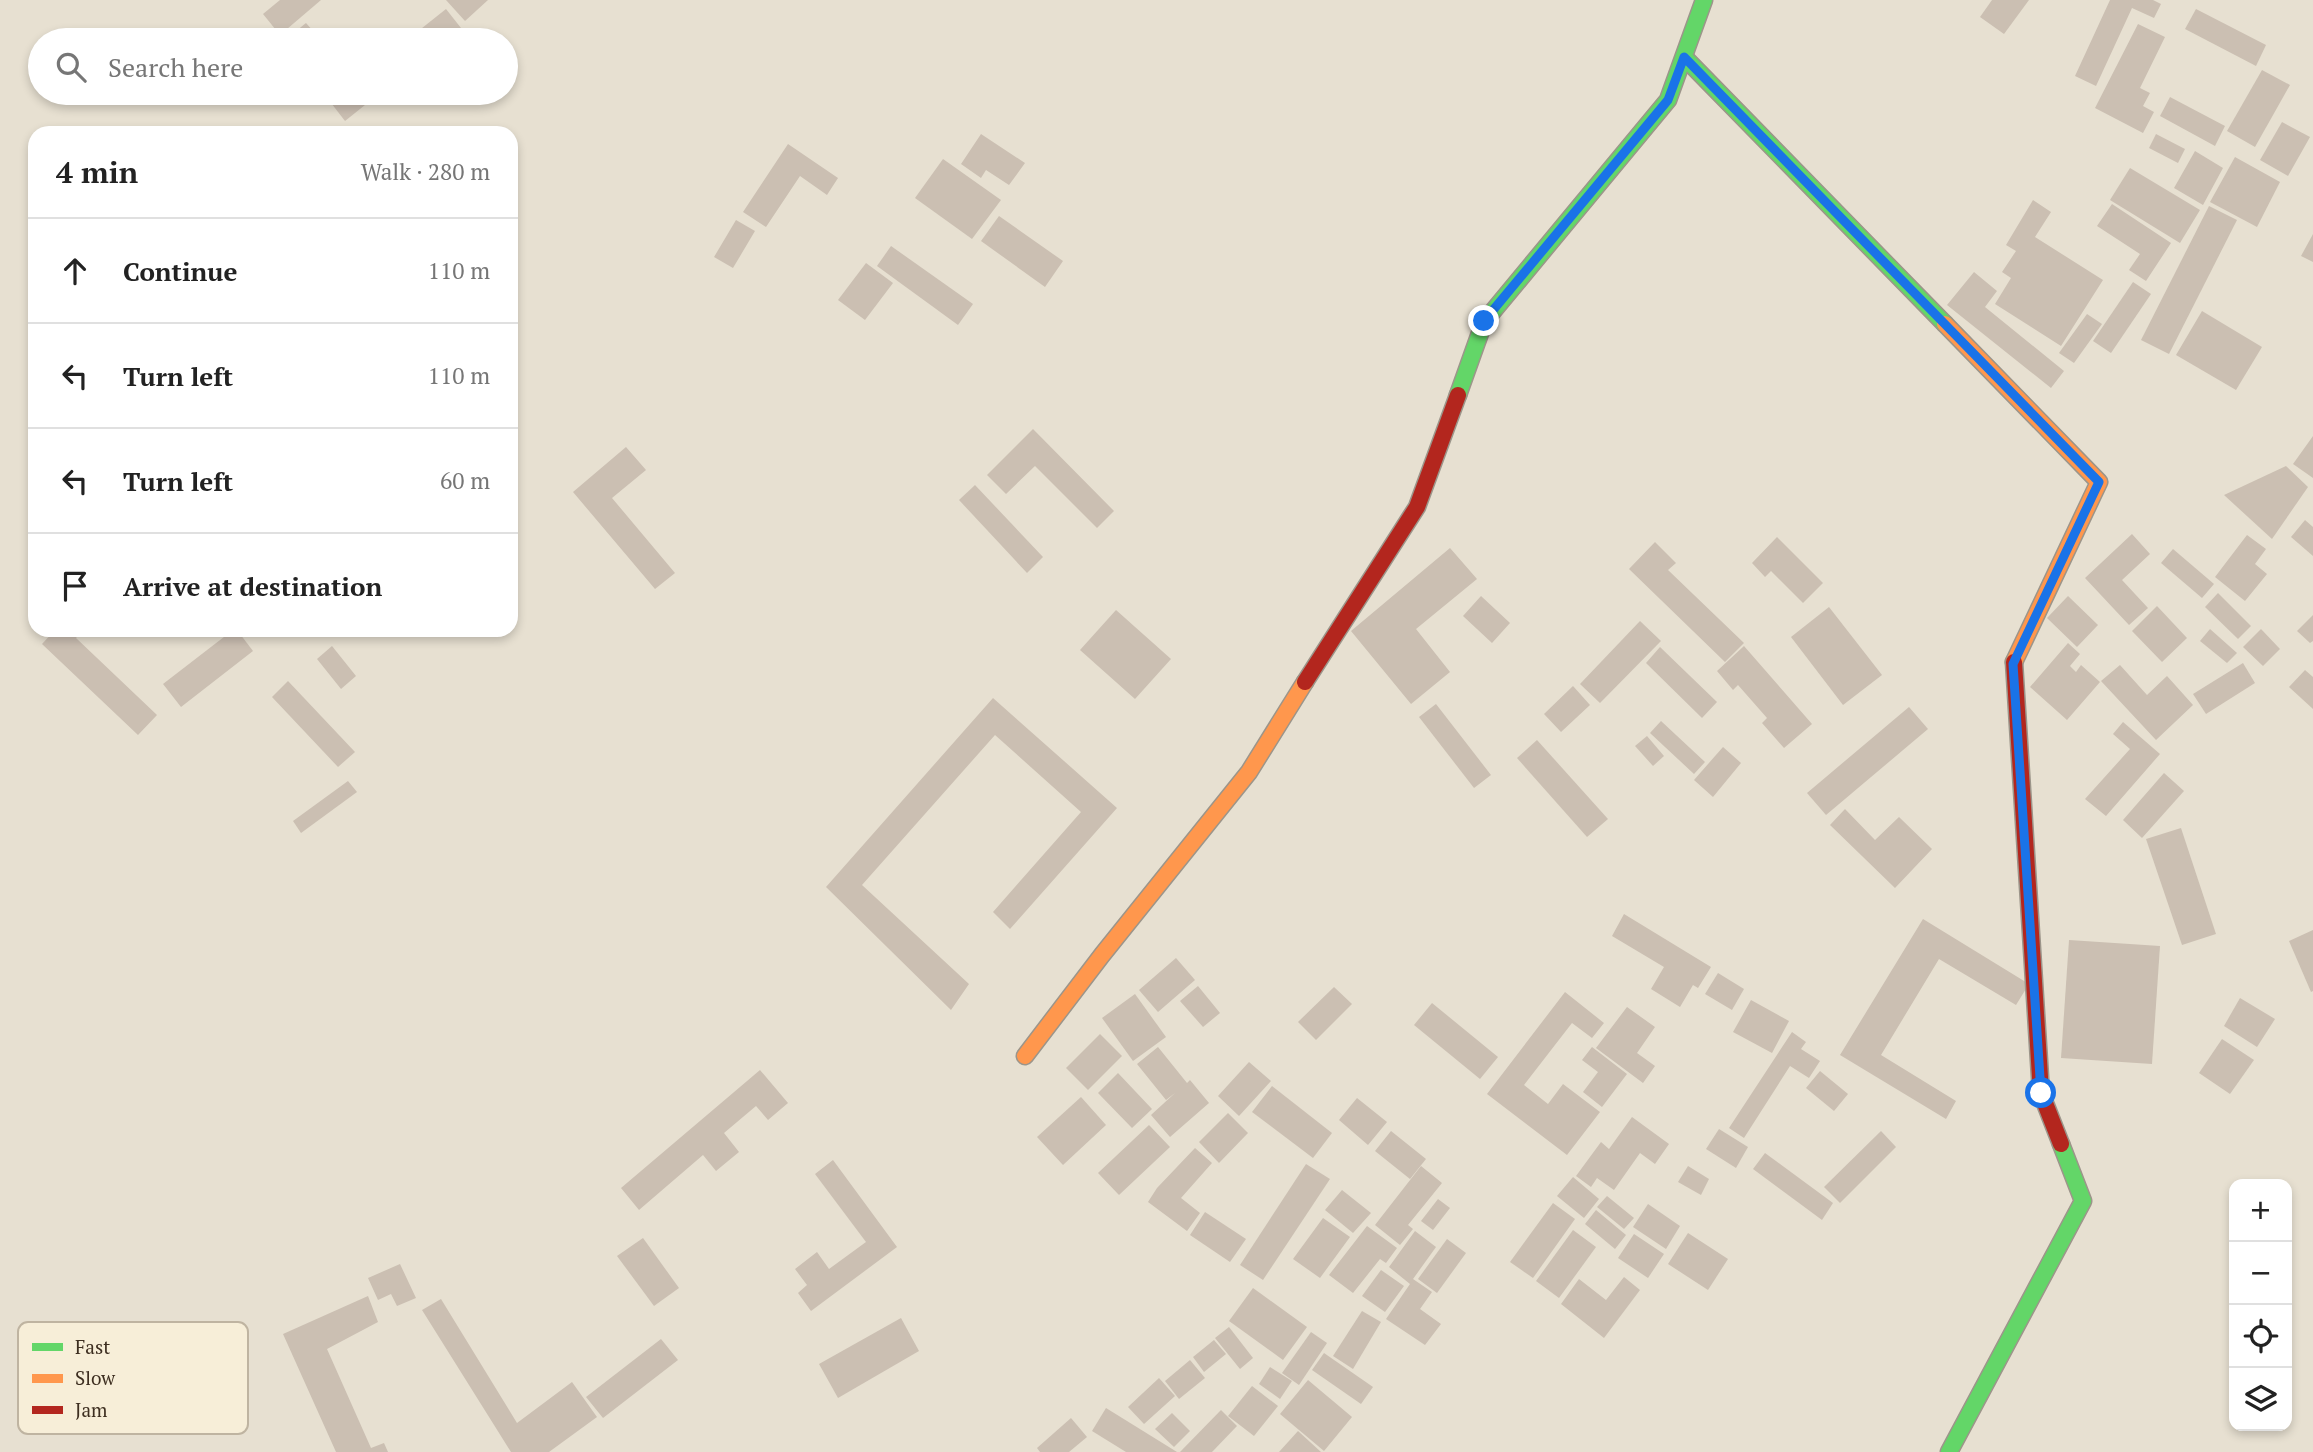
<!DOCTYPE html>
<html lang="en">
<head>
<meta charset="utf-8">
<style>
  :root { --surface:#fff; --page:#f2f2f2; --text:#222; --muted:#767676; --line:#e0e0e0 }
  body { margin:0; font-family:"PT Serif",serif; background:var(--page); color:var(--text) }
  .controls { position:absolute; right:21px; bottom:21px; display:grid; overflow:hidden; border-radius:14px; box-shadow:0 4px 10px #0003 }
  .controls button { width:63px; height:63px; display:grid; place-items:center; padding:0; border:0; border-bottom:2px solid var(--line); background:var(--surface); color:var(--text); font:35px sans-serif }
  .stop { position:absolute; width:21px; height:21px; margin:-16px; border:5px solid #1a73e8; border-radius:50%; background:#fff }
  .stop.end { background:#1a73e8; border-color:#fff; box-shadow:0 2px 7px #0008 }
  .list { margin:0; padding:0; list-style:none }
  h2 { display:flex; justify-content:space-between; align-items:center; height:91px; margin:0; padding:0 28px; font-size:30px }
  h2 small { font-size:23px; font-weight:400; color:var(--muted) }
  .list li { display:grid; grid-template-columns:46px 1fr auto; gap:21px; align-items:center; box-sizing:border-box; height:105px; padding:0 28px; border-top:2px solid var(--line) }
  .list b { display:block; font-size:26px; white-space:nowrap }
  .list em { font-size:23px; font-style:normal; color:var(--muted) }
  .icon { flex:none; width:38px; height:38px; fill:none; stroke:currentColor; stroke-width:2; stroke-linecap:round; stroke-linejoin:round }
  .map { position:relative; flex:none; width:2313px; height:1452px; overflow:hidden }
  .search { position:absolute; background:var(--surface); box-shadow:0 4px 10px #0003; left:28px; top:28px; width:490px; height:77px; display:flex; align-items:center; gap:18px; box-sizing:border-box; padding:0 24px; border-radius:38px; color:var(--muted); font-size:26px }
  .panel { position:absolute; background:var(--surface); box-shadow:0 4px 10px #0003; left:28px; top:126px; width:490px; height:511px; border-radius:21px }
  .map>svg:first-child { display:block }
  .building { fill:#cbbfb2 }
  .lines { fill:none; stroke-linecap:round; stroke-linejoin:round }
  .fast-casing { stroke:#9c958a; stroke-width:19 }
  .slow-casing { stroke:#9c958a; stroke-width:19 }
  .jam-casing { stroke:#9c958a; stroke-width:19 }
  .fast { stroke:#63d668; stroke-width:16 }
  .slow { stroke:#ff974d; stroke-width:16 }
  .jam { stroke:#b3261e; stroke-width:16 }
  .route { stroke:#1a73e8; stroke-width:9 }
  .key { fill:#f7eed8; stroke:#bfb4a1; stroke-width:2 }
  .key-label { font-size:19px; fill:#3d2e20 }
</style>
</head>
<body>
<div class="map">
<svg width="2313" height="1452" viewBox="0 0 2313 1452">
  <rect width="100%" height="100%" fill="#e7e0d1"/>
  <g class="building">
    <polygon points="280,0 321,0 280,35 263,14"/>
    <polygon points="446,0 488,0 465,21"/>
    <polygon points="1992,0 2029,0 2004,34 1980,17"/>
    <polygon points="2110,0 2153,0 2161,4 2154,18 2132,8 2096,86 2075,76"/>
    <polygon points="446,9 461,28 446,40 407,40"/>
    <polygon points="2196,9 2266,45 2256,66 2185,29"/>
    <polygon points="306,23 321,40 285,40"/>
    <polygon points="2138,24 2165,37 2140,88 2150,93 2143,106 2154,112 2143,133 2095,108"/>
    <polygon points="2262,70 2290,85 2255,147 2227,131"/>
    <polygon points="336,93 380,93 345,121 328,99"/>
    <polygon points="2170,97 2225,126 2215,146 2160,116"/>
    <polygon points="2282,122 2310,137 2288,176 2260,160"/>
    <polygon points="981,134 1025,163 1009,185 986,170 981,178 961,164"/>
    <polygon points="2156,134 2185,149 2178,163 2149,148"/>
    <polygon points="788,144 838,178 827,195 800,176 766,227 743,212"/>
    <polygon points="2195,151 2223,168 2203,205 2174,188"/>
    <polygon points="2235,157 2280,182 2257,227 2210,202"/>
    <polygon points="943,159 1001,200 972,239 915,198"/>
    <polygon points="2130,168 2200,210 2180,243 2110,200"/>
    <polygon points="2033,200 2051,212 2035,237 2103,280 2061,346 1995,304 2011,278 2002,272 2016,251 2006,245"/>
    <polygon points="2112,204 2171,243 2146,281 2129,270 2140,254 2097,226"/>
    <polygon points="2209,206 2237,220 2169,354 2141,340"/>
    <polygon points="999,216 1063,261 1045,287 981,241"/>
    <polygon points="736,220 755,231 733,268 714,257"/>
    <polygon points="2313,234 2313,262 2301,256"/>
    <polygon points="891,246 973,304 958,325 877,266"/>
    <polygon points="866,263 893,283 865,320 838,300"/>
    <polygon points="1974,272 1997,291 1985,307 2064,371 2051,388 1947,305"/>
    <polygon points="2133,282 2151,294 2111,353 2093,341"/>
    <polygon points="2202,311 2262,347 2236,390 2176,355"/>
    <polygon points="2087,314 2102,324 2074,363 2059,353"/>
    <polygon points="1033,429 1114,511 1097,528 1035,466 1006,494 987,475"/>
    <polygon points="2313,436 2313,478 2293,464"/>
    <polygon points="626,447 646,470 612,498 675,573 655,589 573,492"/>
    <polygon points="2286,466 2308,487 2272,539 2224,495"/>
    <polygon points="975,485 1043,557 1027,573 959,500"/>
    <polygon points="2305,520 2313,527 2313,556 2291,537"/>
    <polygon points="2132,534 2150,554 2122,580 2148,608 2129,625 2085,578"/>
    <polygon points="2247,535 2266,549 2255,564 2267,574 2245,601 2215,577"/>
    <polygon points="1777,537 1823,583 1803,603 1771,571 1765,577 1752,563"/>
    <polygon points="1655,542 1676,563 1668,570 1744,643 1725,662 1629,569"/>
    <polygon points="1450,548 1477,579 1416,629 1450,672 1411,704 1351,631"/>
    <polygon points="2173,549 2214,584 2202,598 2161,563"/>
    <polygon points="2218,593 2251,626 2238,639 2205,607"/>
    <polygon points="1481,596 1510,623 1492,643 1463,616"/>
    <polygon points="2068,596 2098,625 2077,647 2047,618"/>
    <polygon points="2157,606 2187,638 2162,662 2132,631"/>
    <polygon points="1829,607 1882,675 1843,705 1791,637"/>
    <polygon points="1116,610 1171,659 1135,699 1080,650"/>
    <polygon points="2313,615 2313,641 2310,643 2297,631"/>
    <polygon points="1640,621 1661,641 1600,703 1580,684"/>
    <polygon points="2210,629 2237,653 2227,663 2200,641"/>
    <polygon points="2261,629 2280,649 2263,666 2243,647"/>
    <polygon points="55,630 83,630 76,638 157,715 138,735 42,644"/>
    <polygon points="233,630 237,630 253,651 181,707 163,684"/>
    <polygon points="2068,643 2080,654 2070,666 2076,672 2081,665 2100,682 2067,720 2030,687"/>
    <polygon points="332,646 356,676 341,689 317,659"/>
    <polygon points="1744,646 1812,724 1784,748 1762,723 1767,718 1738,685 1733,690 1717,671"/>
    <polygon points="1660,647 1717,702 1702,718 1646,663"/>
    <polygon points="2243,663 2255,683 2206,714 2193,694"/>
    <polygon points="2120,665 2147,695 2167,676 2193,705 2156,740 2101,681"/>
    <polygon points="2305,670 2313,677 2313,709 2289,687"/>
    <polygon points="288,681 355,752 338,767 272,697"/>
    <polygon points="1573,686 1590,705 1561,732 1544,714"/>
    <polygon points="993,698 1117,808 1010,929 993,912 1081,812 995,735 862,885 969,984 951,1010 826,887"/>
    <polygon points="1436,704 1491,775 1474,788 1419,717"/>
    <polygon points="1909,707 1928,729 1826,815 1807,793"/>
    <polygon points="1661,721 1705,762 1694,774 1650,733"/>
    <polygon points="2123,722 2160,754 2106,816 2085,799 2130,749 2113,734"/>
    <polygon points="1647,736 1664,756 1653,766 1635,746"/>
    <polygon points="1537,740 1608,819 1587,837 1517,758"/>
    <polygon points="1723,747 1741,763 1713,797 1694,780"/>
    <polygon points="2164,773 2184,791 2142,838 2123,820"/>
    <polygon points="348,781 357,792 301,833 293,821"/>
    <polygon points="1845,809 1875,840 1899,817 1932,849 1895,888 1830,825"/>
    <polygon points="2181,828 2216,934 2182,945 2146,839"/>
    <polygon points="1624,914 1711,967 1698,988 1693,985 1680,1007 1651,989 1664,967 1612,936"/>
    <polygon points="1923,919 2029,984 2016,1005 1939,959 1881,1055 1956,1101 1946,1119 1840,1055"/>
    <polygon points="2313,930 2313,991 2311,992 2289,941"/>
    <polygon points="2069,940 2160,946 2152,1064 2061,1058"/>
    <polygon points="1176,958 1195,980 1158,1012 1139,990"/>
    <polygon points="1718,973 1744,989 1732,1010 1705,994"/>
    <polygon points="1198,986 1220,1013 1203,1027 1180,1001"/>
    <polygon points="1334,987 1352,1004 1316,1040 1298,1022"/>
    <polygon points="1565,992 1604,1023 1592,1038 1572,1023 1524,1085 1548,1104 1563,1084 1600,1112 1567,1155 1487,1094"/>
    <polygon points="1135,994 1166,1037 1133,1061 1102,1018"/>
    <polygon points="2240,998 2275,1019 2257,1047 2224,1026"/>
    <polygon points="1751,1000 1789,1021 1772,1053 1733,1032"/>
    <polygon points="1432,1003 1498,1057 1480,1079 1414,1025"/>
    <polygon points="1627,1007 1655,1027 1637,1053 1655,1066 1643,1083 1596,1048"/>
    <polygon points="1792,1032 1806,1042 1801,1049 1820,1061 1809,1078 1790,1066 1744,1138 1729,1128"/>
    <polygon points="1100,1034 1122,1056 1088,1090 1066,1068"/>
    <polygon points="2222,1039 2254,1060 2230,1094 2199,1073"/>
    <polygon points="1158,1047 1187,1083 1190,1080 1209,1103 1170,1137 1151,1115 1175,1093 1166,1100 1137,1064"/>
    <polygon points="1592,1047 1627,1074 1602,1107 1583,1092 1598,1072 1582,1060"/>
    <polygon points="1249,1062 1271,1081 1239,1116 1218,1096"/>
    <polygon points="760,1070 788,1103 768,1120 756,1106 724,1133 739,1152 716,1171 703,1155 639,1210 621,1188"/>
    <polygon points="1820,1071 1848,1094 1834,1111 1806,1088"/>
    <polygon points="1118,1073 1152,1109 1132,1128 1098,1093"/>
    <polygon points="1272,1086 1332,1133 1313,1158 1252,1112"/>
    <polygon points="1081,1097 1106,1125 1063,1165 1037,1137"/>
    <polygon points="1357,1098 1387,1122 1368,1145 1339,1120"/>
    <polygon points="1228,1113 1248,1133 1219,1163 1199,1142"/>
    <polygon points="1632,1117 1669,1144 1655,1164 1640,1153 1614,1190 1597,1178 1591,1187 1576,1176 1601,1142 1609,1149"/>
    <polygon points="1149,1125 1170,1147 1119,1195 1098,1173"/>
    <polygon points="1719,1129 1748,1147 1736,1168 1706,1149"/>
    <polygon points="1391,1131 1426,1159 1410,1179 1375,1151"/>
    <polygon points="1881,1131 1896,1147 1840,1203 1824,1187"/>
    <polygon points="1195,1148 1212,1163 1181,1198 1200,1213 1187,1231 1148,1202 1157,1188"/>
    <polygon points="1765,1153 1833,1203 1822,1220 1753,1169"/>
    <polygon points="833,1160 897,1247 811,1311 798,1293 807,1285 795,1269 817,1252 829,1269 866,1242 815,1174"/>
    <polygon points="1306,1164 1330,1179 1263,1280 1240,1265"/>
    <polygon points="1421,1166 1442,1183 1408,1225 1413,1229 1400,1245 1375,1225"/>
    <polygon points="1688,1166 1709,1179 1701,1195 1678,1182"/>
    <polygon points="1573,1177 1599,1199 1584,1218 1557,1196"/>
    <polygon points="1342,1190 1371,1213 1353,1233 1325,1210"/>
    <polygon points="1607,1196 1634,1218 1624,1229 1597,1207"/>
    <polygon points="1438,1199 1450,1208 1433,1230 1421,1221"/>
    <polygon points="1553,1203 1575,1219 1533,1278 1510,1262"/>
    <polygon points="1648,1204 1680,1226 1666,1249 1633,1227"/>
    <polygon points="1596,1210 1626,1235 1615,1249 1585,1224"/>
    <polygon points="1205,1212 1246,1239 1230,1262 1190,1235"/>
    <polygon points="1323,1218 1350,1237 1320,1278 1293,1259"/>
    <polygon points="1367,1226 1397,1248 1386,1263 1380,1259 1353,1293 1329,1275"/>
    <polygon points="1573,1230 1596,1247 1559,1298 1536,1281"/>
    <polygon points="1415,1231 1436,1247 1413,1279 1432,1292 1420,1309 1441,1324 1425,1345 1386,1319 1410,1284 1389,1267"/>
    <polygon points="1688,1233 1728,1259 1708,1290 1668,1264"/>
    <polygon points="1634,1234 1664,1254 1648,1278 1618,1258"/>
    <polygon points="643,1238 679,1288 654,1306 617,1256"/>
    <polygon points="1447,1239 1466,1253 1437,1293 1418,1279"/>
    <polygon points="400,1264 416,1298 397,1306 391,1294 378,1300 368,1278"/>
    <polygon points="1381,1270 1404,1286 1385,1312 1362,1296"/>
    <polygon points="1624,1277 1640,1290 1604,1338 1561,1304 1579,1279 1606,1300"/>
    <polygon points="1253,1288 1307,1327 1283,1360 1229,1321"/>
    <polygon points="368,1296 378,1322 327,1349 371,1448 384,1443 388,1452 336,1452 283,1334"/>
    <polygon points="441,1299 517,1423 572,1382 597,1417 549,1452 511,1452 422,1310"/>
    <polygon points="1362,1311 1381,1322 1353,1369 1333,1356"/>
    <polygon points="901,1318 919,1351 838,1398 819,1364"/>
    <polygon points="1229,1327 1253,1358 1240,1369 1215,1338"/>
    <polygon points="1311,1332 1327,1343 1299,1385 1282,1373"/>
    <polygon points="661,1339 678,1360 603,1418 586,1397"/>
    <polygon points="1214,1340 1226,1354 1204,1372 1193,1357"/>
    <polygon points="1324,1353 1373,1387 1361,1404 1312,1370"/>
    <polygon points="1190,1360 1205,1378 1179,1399 1165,1381"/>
    <polygon points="1270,1367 1292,1381 1280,1399 1259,1384"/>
    <polygon points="1159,1378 1175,1396 1144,1424 1128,1407"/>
    <polygon points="1308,1380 1352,1417 1324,1451 1280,1414"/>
    <polygon points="1252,1386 1278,1406 1254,1436 1228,1416"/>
    <polygon points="1106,1408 1177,1452 1126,1452 1092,1431"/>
    <polygon points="1221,1410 1237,1426 1212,1452 1180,1452"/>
    <polygon points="1172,1413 1190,1431 1174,1447 1155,1429"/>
    <polygon points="1071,1418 1087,1437 1069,1452 1040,1452 1037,1448"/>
    <polygon points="1298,1431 1321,1452 1279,1452"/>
  </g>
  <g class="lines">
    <defs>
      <g id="fast">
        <polyline points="1684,57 1945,324"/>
        <polyline points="1458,395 1484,322 1668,100 1704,0"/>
        <polyline points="1949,1452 2083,1201 2061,1144"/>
      </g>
      <g id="slow">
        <polyline points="1945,324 2099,482 2014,662"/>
        <polyline points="1025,1056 1102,955 1249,772 1305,682"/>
      </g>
      <g id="jam">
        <polyline points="2014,662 2041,1093 2061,1144"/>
        <polyline points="1305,682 1417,507 1458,395"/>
      </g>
    </defs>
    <use href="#fast" class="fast-casing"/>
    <use href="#slow" class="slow-casing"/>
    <use href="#jam" class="jam-casing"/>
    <use href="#fast" class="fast"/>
    <use href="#slow" class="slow"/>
    <use href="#jam" class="jam"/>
  </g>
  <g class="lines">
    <polyline class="route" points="1484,321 1668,100 1684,57 2099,482 2013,664 2041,1093"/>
  </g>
  <rect x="18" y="1322" width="230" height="112" rx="10" class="key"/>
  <rect x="32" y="1343" width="31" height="8" fill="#63d668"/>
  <rect x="32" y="1374" width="31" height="9" fill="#ff974d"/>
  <rect x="32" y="1406" width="31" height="8" fill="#b3261e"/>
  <g class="key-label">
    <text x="75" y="1354">Fast</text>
    <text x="75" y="1385">Slow</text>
    <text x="75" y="1417">Jam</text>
  </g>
</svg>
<div class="controls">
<button>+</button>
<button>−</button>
<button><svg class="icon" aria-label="locate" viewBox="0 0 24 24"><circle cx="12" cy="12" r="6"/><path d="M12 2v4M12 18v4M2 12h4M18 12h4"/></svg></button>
<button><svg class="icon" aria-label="layers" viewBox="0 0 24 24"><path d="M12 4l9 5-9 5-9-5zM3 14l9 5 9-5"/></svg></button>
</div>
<div class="stop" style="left:2041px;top:1093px"></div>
<div class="stop end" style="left:1484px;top:321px"></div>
<div class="search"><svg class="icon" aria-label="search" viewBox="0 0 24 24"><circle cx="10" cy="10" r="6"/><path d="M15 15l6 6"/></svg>Search here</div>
<section class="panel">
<h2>4 min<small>Walk · 280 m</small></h2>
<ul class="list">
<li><svg class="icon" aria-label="ahead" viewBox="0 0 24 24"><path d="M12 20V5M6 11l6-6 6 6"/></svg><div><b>Continue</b></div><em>110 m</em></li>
<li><svg class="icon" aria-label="left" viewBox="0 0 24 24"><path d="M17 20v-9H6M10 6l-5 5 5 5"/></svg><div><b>Turn left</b></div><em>110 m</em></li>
<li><svg class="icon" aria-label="left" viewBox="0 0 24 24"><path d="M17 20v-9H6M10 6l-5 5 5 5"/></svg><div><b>Turn left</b></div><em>60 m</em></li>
<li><svg class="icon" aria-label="arrive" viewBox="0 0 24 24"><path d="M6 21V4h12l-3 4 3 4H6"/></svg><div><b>Arrive at destination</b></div></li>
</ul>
</section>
</div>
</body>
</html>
